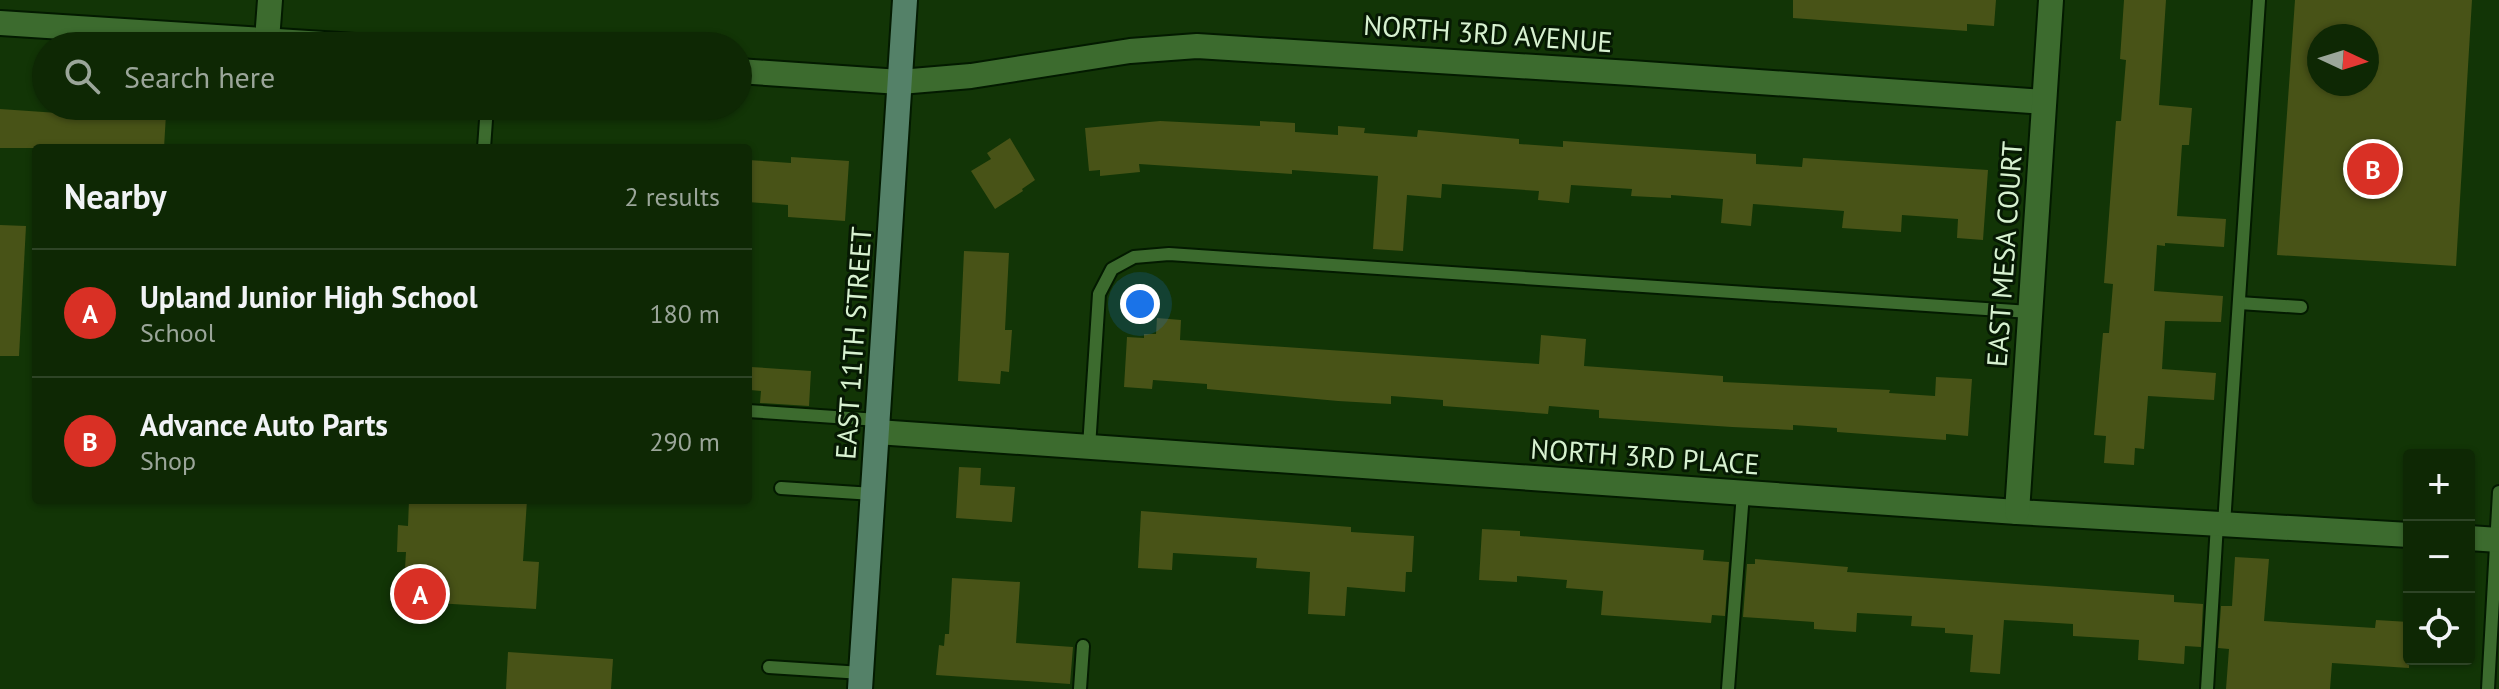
<!DOCTYPE html>
<html lang="en">
<head>
<meta charset="utf-8">
<style>
  :root { --surface:#0e2804; --page:#1c3413; --text:#f1f3f6; --muted:#9ba69a; --line:#2e4426; --accent:#d93025 }
  body { margin:0; font-family:"PT Sans",sans-serif; background:var(--page); color:var(--text) }
  .controls { position:absolute; right:24px; bottom:24px; display:grid; overflow:hidden; border-radius:8px; box-shadow:0 2px 6px #0004 }
  .controls button { width:72px; height:72px; display:grid; place-items:center; padding:0; border:0; border-bottom:2px solid var(--line); background:var(--surface); color:var(--text); font:40px sans-serif }
  .compass { position:absolute; left:2307px; top:24px; width:72px; height:72px; border-radius:50%; background:var(--surface); box-shadow:0 2px 6px #0004; rotate:94deg }
  .you { position:absolute; left:1140px; top:304px; width:28px; height:28px; margin:-20px; border:6px solid #fff; border-radius:50%; background:#1a73e8; box-shadow:0 0 0 12px #1a73e833 }
  .badge { display:grid; place-items:center; width:52px; height:52px; border-radius:50%; background:var(--accent); color:#fff; font-size:26px; font-weight:700 }
  .pin { position:absolute; translate:-50% -50%; border:4px solid #fff; box-shadow:0 2px 8px #0006 }
  .list { margin:0; padding:0; list-style:none }
  h2 { display:flex; justify-content:space-between; align-items:center; height:104px; margin:0; padding:0 32px; font-size:34px }
  h2 small { font-size:26px; font-weight:400; color:var(--muted) }
  .list li { display:grid; grid-template-columns:52px 1fr auto; gap:24px; align-items:center; box-sizing:border-box; height:128px; padding:0 32px; border-top:2px solid var(--line) }
  .list b { display:block; font-size:30px; white-space:nowrap }
  .list p { margin:0; font-size:26px; white-space:nowrap; color:var(--muted) }
  .list em { font-size:26px; font-style:normal; color:var(--muted) }
  .icon { flex:none; width:44px; height:44px; fill:none; stroke:currentColor; stroke-width:2; stroke-linecap:round; stroke-linejoin:round }
  .map { position:relative; flex:none; width:2499px; height:689px; overflow:hidden }
  .search { position:absolute; background:var(--surface); box-shadow:0 2px 6px #0004; left:32px; top:32px; width:720px; height:88px; display:flex; align-items:center; gap:20px; box-sizing:border-box; padding:0 28px; border-radius:44px; color:var(--muted); font-size:30px }
  .panel { position:absolute; background:var(--surface); box-shadow:0 2px 6px #0004; left:32px; top:144px; width:720px; height:360px; border-radius:8px }
  .map>svg:first-child { display:block }
  .building { fill:#485317; fill-rule:evenodd }
  .lines { fill:none; stroke-linecap:round; stroke-linejoin:round }
  .lane-casing { stroke:#031a00; stroke-width:16 }
  .street-casing { stroke:#031a00; stroke-width:28 }
  .secondary-casing { stroke:#031a00; stroke-width:28 }
  .lane { stroke:#3c6b2e; stroke-width:12 }
  .street { stroke:#3c6b2e; stroke-width:24 }
  .secondary { stroke:#548168; stroke-width:24 }
  .labels { text-anchor:middle; dominant-baseline:central; stroke-width:6; stroke-linejoin:round; paint-order:stroke }
  .street-label { font-size:28px; fill:#d7f1d0; stroke:#061903 }
</style>
</head>
<body>
<div class="map">
<svg width="2499" height="689" viewBox="0 0 2499 689">
  <rect width="100%" height="100%" fill="#123506"/>
  <g class="building">
    <polygon points="1793,0 1996,0 1994,26 1967,24 1967,31 1793,18"/>
    <polygon points="2124,0 2166,0 2159,105 2192,108 2189,145 2182,145 2177,216 2226,219 2224,247 2165,243 2165,246 2157,245 2154,291 2223,296 2221,322 2165,321 2162,369 2216,373 2214,400 2148,396 2144,449 2135,448 2134,465 2104,463 2106,436 2094,435 2103,333 2109,333 2113,284 2104,283 2116,121 2121,121 2126,60 2120,59"/>
    <path d="M2295,0H2472L2456,266L2277,255ZM2319,36H2367V84H2319Z"/>
    <polygon points="0,109 130,118 130,112 166,114 164,148 0,148"/>
    <polygon points="1160,121 1260,126 1260,121 1295,123 1295,132 1338,135 1338,126 1365,128 1364,133 1417,137 1418,130 1519,139 1519,144 1563,147 1563,141 1756,154 1756,164 1802,167 1803,158 1988,170 1983,240 1957,238 1958,219 1902,215 1901,232 1842,228 1844,211 1753,204 1751,226 1721,223 1723,199 1671,195 1671,198 1631,196 1632,189 1571,185 1569,203 1538,200 1539,191 1442,184 1441,198 1407,195 1403,251 1373,249 1378,176 1292,170 1292,174 1139,164 1140,172 1100,176 1100,170 1089,171 1085,128"/>
    <polygon points="1010,138 1035,180 1022,189 1023,191 995,209 971,171 991,159 987,153"/>
    <polygon points="791,157 849,161 845,221 788,217 788,205 748,202 748,160 791,163"/>
    <polygon points="0,225 26,226 19,356 0,356"/>
    <polygon points="964,251 1009,253 1005,330 1012,330 1009,372 1001,371 1000,384 958,381"/>
    <polygon points="1157,318 1181,320 1180,340 1539,364 1541,335 1586,339 1584,366 1723,376 1723,382 1890,390 1889,393 1935,396 1936,377 1972,379 1968,436 1946,434 1946,440 1837,432 1837,428 1793,425 1793,430 1732,427 1599,418 1599,410 1549,406 1548,414 1443,406 1443,400 1391,396 1391,404 1338,401 1207,389 1207,384 1153,380 1152,389 1124,387 1127,337 1144,338 1144,334 1156,334"/>
    <polygon points="751,367 811,371 809,406 760,403 761,391 750,390"/>
    <polygon points="959,467 981,468 980,485 1015,487 1012,522 956,518"/>
    <polygon points="409,500 527,500 523,561 539,562 536,609 403,601 406,552 397,552 398,525 408,526"/>
    <polygon points="1141,511 1351,527 1351,532 1414,536 1412,572 1406,572 1405,592 1347,587 1345,616 1308,614 1310,572 1256,568 1257,558 1173,553 1172,570 1138,568"/>
    <polygon points="1482,529 1520,531 1520,536 1704,550 1703,560 1729,562 1725,616 1712,615 1711,623 1601,615 1603,591 1566,588 1567,580 1517,576 1517,582 1479,580"/>
    <polygon points="2235,557 2269,559 2264,621 2375,628 2376,620 2409,622 2409,668 2332,663 2330,689 2226,689 2229,649 2218,648 2221,606 2232,606"/>
    <polygon points="1755,559 1848,567 1847,572 2174,595 2174,602 2203,604 2201,647 2185,646 2184,664 2138,660 2139,640 2073,636 2073,624 2004,620 2000,674 1970,672 1973,635 1945,633 1945,628 1911,626 1912,616 1857,613 1856,632 1814,629 1814,622 1743,617 1747,564 1755,564"/>
    <polygon points="952,578 1020,582 1016,643 1073,647 1070,684 936,675 939,645 944,646 945,634 949,634"/>
    <polygon points="508,652 613,659 611,689 506,689"/>
  </g>
  <g class="lines">
    <defs>
      <g id="lane">
        <polyline points="484,148 487,106"/>
        <polyline points="2239,303 2301,307"/>
        <polyline points="748,411 878,420"/>
        <polyline points="1089,447 1099,294 1112,269 1134,257 1169,254 2030,312"/>
        <polyline points="781,488 873,494"/>
        <polyline points="2224,524 2259,0"/>
        <polyline points="769,667 862,673"/>
        <polyline points="1080,689 1083,646"/>
        <polyline points="1728,689 1743,493"/>
        <polyline points="2207,689 2217,524"/>
        <polyline points="2488,689 2499,492"/>
      </g>
      <g id="street">
        <polyline points="0,23 355,46"/>
        <polyline points="267,40 270,0"/>
        <polyline points="738,71 900,82 971,76 1130,51 1197,46 1631,73 2044,102"/>
        <polyline points="877,432 2017,512 2409,535"/>
        <polyline points="2017,512 2051,0"/>
        <polyline points="2469,538 2499,540"/>
      </g>
      <polyline id="secondary" points="860,689 905,0"/>
    </defs>
    <use href="#lane" class="lane-casing"/>
    <use href="#street" class="street-casing"/>
    <use href="#secondary" class="secondary-casing"/>
    <use href="#lane" class="lane"/>
    <use href="#street" class="street"/>
    <use href="#secondary" class="secondary"/>
  </g>
  <g class="labels">
    <g class="street-label">
      <text transform="translate(1488 33) rotate(4)">NORTH 3RD AVENUE</text>
      <text transform="translate(2004 254) rotate(-86)">EAST MESA COURT</text>
      <text transform="translate(853 343) rotate(-86)">EAST 11TH STREET</text>
      <text transform="translate(1645 456) rotate(4)">NORTH 3RD PLACE</text>
    </g>
  </g>
</svg>
<div class="controls">
<button>+</button>
<button>−</button>
<button><svg class="icon" aria-label="locate" viewBox="0 0 24 24"><circle cx="12" cy="12" r="6"/><path d="M12 2v4M12 18v4M2 12h4M18 12h4"/></svg></button>
</div>
<svg class="compass" viewBox="-18 -18 36 36"><path d="M0-13l5 13h-10z" fill="#e53935"/><path d="M0 13l5-13h-10z" fill="#9ba69a"/></svg>
<div class="you"></div>
<div class="pin badge" style="left:420px;top:594px">A</div>
<div class="pin badge" style="left:2373px;top:169px">B</div>
<div class="search"><svg class="icon" aria-label="search" viewBox="0 0 24 24"><circle cx="10" cy="10" r="6"/><path d="M15 15l6 6"/></svg>Search here</div>
<section class="panel">
<h2>Nearby<small>2 results</small></h2>
<ul class="list">
<li><span class="badge">A</span><div><b>Upland Junior High School</b><p>School</p></div><em>180 m</em></li>
<li><span class="badge">B</span><div><b>Advance Auto Parts</b><p>Shop</p></div><em>290 m</em></li>
</ul>
</section>
</div>
</body>
</html>
